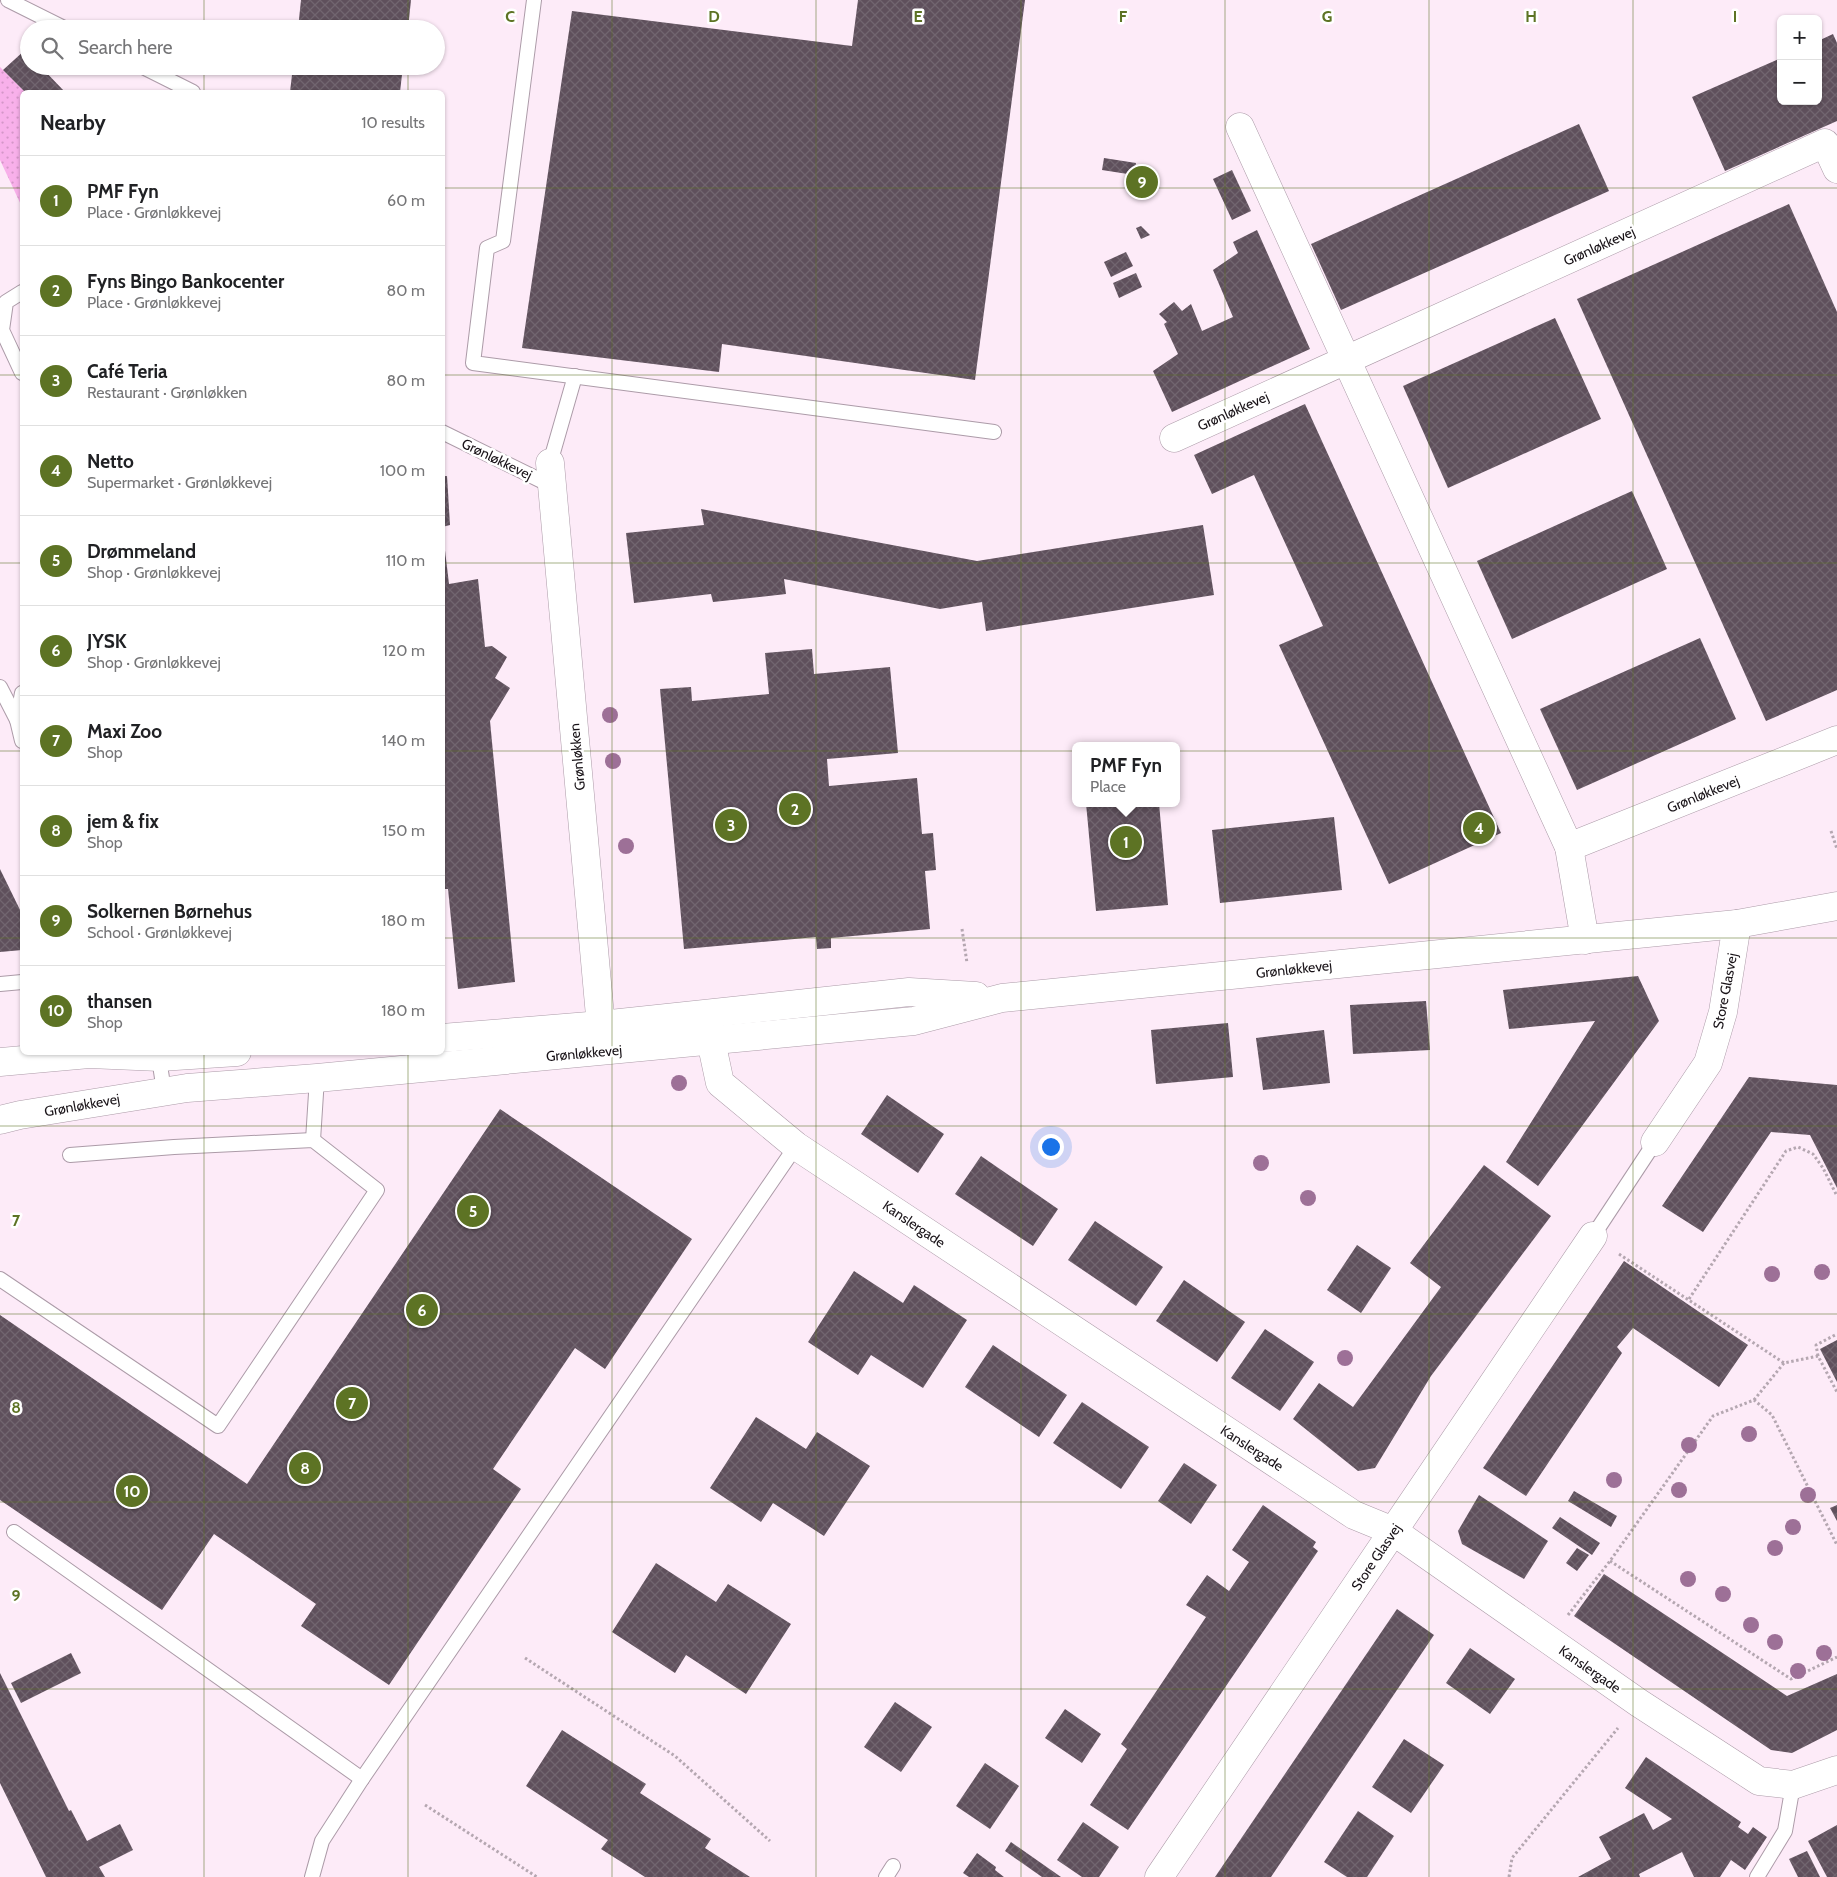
<!DOCTYPE html>
<html lang="en">
<head>
<meta charset="utf-8">
<style>
  :root { --surface:#fff; --page:#f2f2f2; --text:#202124; --muted:#757577; --line:#e0e0e0; --accent:#5d7324 }
  body { margin:0; font-family:Cabin,sans-serif; background:var(--page); color:var(--text) }
  .controls { position:absolute; right:15px; top:15px; display:grid; overflow:hidden; border-radius:8px; box-shadow:0 1px 4px #0004 }
  .controls button { width:45px; height:45px; display:grid; place-items:center; padding:0; border:0; border-bottom:1px solid var(--line); background:var(--surface); color:var(--text); font:25px sans-serif }
  .you { position:absolute; left:1050px; top:1146px; width:18px; height:18px; margin:-12px; border:4px solid #fff; border-radius:50%; background:#1a73e8; box-shadow:0 0 0 8px #1a73e833 }
  .badge { display:grid; place-items:center; width:32px; height:32px; border-radius:50%; background:var(--accent); color:#fff; font-size:16px; font-weight:700 }
  .pin { position:absolute; translate:-50% -50%; border:2px solid #fff; box-shadow:0 1px 5px #0006 }
  .popup { position:absolute; left:1072px; top:742px; width:108px; height:65px; box-sizing:border-box; display:grid; place-content:center; border-radius:8px; background:var(--surface); filter:drop-shadow(0 1px 4px #0005); font-size:16px; white-space:nowrap; color:var(--muted) }
  .popup b { font-size:19px; color:var(--text) }
  .popup::after { content:''; position:absolute; left:50%; top:100%; margin-left:-10px; border:10px solid transparent; border-top-color:var(--surface) }
  .list { margin:0; padding:0; list-style:none }
  h2 { display:flex; justify-content:space-between; align-items:center; height:65px; margin:0; padding:0 20px; font-size:21px }
  h2 small { font-size:16px; font-weight:400; color:var(--muted) }
  .list li { display:grid; grid-template-columns:32px 1fr auto; gap:15px; align-items:center; box-sizing:border-box; height:90px; padding:0 20px; border-top:1px solid var(--line) }
  .list b { display:block; font-size:19px; white-space:nowrap }
  .list p { margin:0; font-size:16px; white-space:nowrap; color:var(--muted) }
  .list em { font-size:16px; font-style:normal; color:var(--muted) }
  .icon { flex:none; width:28px; height:28px; fill:none; stroke:currentColor; stroke-width:2; stroke-linecap:round; stroke-linejoin:round }
  .map { position:relative; flex:none; width:1837px; height:1877px; overflow:hidden }
  .search { position:absolute; background:var(--surface); box-shadow:0 1px 4px #0004; left:20px; top:20px; width:425px; height:55px; display:flex; align-items:center; gap:12px; box-sizing:border-box; padding:0 18px; border-radius:28px; color:var(--muted); font-size:19px }
  .panel { position:absolute; background:var(--surface); box-shadow:0 1px 4px #0004; left:20px; top:90px; width:425px; height:965px; border-radius:8px }
  .map>svg:first-child { display:block }
  .grass { fill:url(#grass-dots) }
  .building { fill:url(#building-cross-hatch) }
  .lines { fill:none; stroke-linecap:round; stroke-linejoin:round }
  .lane-casing { stroke:#ac9ba8; stroke-width:16 }
  .street-casing { stroke:#ac9ba8; stroke-width:29 }
  .secondary-casing { stroke:#ac9ba8; stroke-width:29 }
  .path { stroke:#b5a7b1; stroke-width:3; stroke-dasharray:2.5 2.5; stroke-linecap:butt }
  .lane { stroke:#fff; stroke-width:14 }
  .street { stroke:#fff; stroke-width:28 }
  .secondary { stroke:#fff; stroke-width:28 }
  .tree { fill:#9d7097 }
  .grid { fill:none; stroke:#5d7324; stroke-width:1; stroke-opacity:0.55 }
  .labels { text-anchor:middle; dominant-baseline:central; stroke-width:5; stroke-linejoin:round; paint-order:stroke }
  .street-label { font-size:14px; fill:#191318; stroke:#fff }
  .grid-label { font-size:16px; text-anchor:middle; font-weight:bold; fill:#5d7324; stroke:#fff; stroke-width:5; stroke-linejoin:round; paint-order:stroke }
</style>
</head>
<body>
<div class="map">
<svg width="1837" height="1877" viewBox="0 0 1837 1877">
  <defs>
    <pattern id="grass-dots" width="8" height="8" patternUnits="userSpaceOnUse" patternTransform="scale(1.25)"><rect width="8" height="8" fill="#f8b0ea"/><path d="M2 2h.1M6 6h.1" fill="none" stroke="#d496c8" stroke-width="1.8" stroke-linecap="round"/></pattern>
    <pattern id="building-cross-hatch" width="8" height="8" patternUnits="userSpaceOnUse" patternTransform="scale(1.25)"><rect width="8" height="8" fill="#5f505c"/><path d="M0 0l8 8M0 8l8-8" fill="none" stroke="#71656f"/></pattern>
  </defs>
  <rect width="100%" height="100%" fill="#fdebf8"/>
  <polygon class="grass" points="0,67 25,92 22,92 22,207 0,160"/>
  <g class="building">
    <polygon points="301,0 411,0 408,29 298,29"/>
    <polygon points="858,0 1025,0 975,380 722,344 719,372 522,348 572,11 852,46"/>
    <polygon points="1833,34 1837,43 1837,121 1725,171 1692,97 1781,58 1781,101 1818,101 1818,41"/>
    <polygon points="25,50 29,54 29,66 40,66 65,92 25,92 3,70"/>
    <polygon points="293,66 403,66 400,92 290,92"/>
    <polygon points="1579,124 1609,191 1341,310 1311,244"/>
    <polygon points="1104,158 1136,163 1134,175 1102,170"/>
    <polygon points="1232,170 1251,211 1232,220 1213,179"/>
    <polygon points="1789,204 1837,312 1837,690 1766,721 1577,299"/>
    <polygon points="1141,226 1150,235 1141,239 1136,228"/>
    <polygon points="1257,230 1310,349 1172,412 1153,371 1178,354 1164,324 1167,322 1159,314 1174,302 1182,311 1191,304 1202,331 1233,317 1213,270 1238,253 1233,242"/>
    <polygon points="1126,252 1133,266 1111,277 1104,262"/>
    <polygon points="1136,273 1142,287 1119,298 1113,283"/>
    <polygon points="1555,318 1601,419 1448,488 1403,386"/>
    <polygon points="1305,404 1501,833 1389,884 1279,645 1323,626 1254,475 1212,494 1194,455"/>
    <polygon points="442,476 447,476 450,525 442,527"/>
    <polygon points="1632,491 1667,569 1512,639 1477,561"/>
    <polygon points="701,509 977,561 1203,525 1214,595 986,631 982,602 940,609 784,579 786,594 713,602 711,594 634,603 626,533 704,525"/>
    <polygon points="444,542 449,584 478,579 485,647 492,646 507,657 495,678 510,688 490,721 515,982 458,989 448,889 442,889"/>
    <polygon points="1700,638 1736,719 1577,790 1540,709"/>
    <polygon points="812,649 814,674 890,667 898,753 827,759 829,786 917,778 922,834 933,833 936,870 925,871 930,929 831,938 831,948 817,949 816,937 684,949 660,689 691,687 692,701 769,694 765,653"/>
    <polygon points="1086,803 1159,803 1168,905 1096,911"/>
    <polygon points="1334,817 1342,890 1220,903 1212,830"/>
    <polygon points="0,869 22,914 22,950 0,952"/>
    <polygon points="1638,976 1659,1021 1538,1186 1506,1162 1595,1021 1509,1029 1503,990"/>
    <polygon points="1426,1001 1430,1050 1353,1054 1350,1005"/>
    <polygon points="1228,1023 1233,1077 1156,1084 1151,1030"/>
    <polygon points="1324,1030 1330,1083 1263,1090 1256,1038"/>
    <polygon points="1749,1077 1837,1085 1837,1188 1810,1135 1771,1132 1703,1232 1662,1206"/>
    <polygon points="887,1095 944,1134 918,1173 861,1134"/>
    <polygon points="500,1109 692,1239 605,1369 575,1348 493,1469 521,1489 389,1685 301,1626 316,1604 214,1534 162,1610 0,1500 0,1315 247,1484"/>
    <polygon points="981,1156 1058,1209 1033,1246 955,1194"/>
    <polygon points="1484,1165 1551,1216 1431,1376 1375,1468 1358,1471 1293,1419 1319,1383 1353,1407 1441,1287 1410,1263"/>
    <polygon points="1095,1221 1163,1267 1136,1306 1068,1260"/>
    <polygon points="1357,1245 1391,1268 1361,1313 1327,1290"/>
    <polygon points="1624,1261 1748,1345 1719,1387 1633,1328 1617,1347 1622,1353 1526,1496 1483,1468"/>
    <polygon points="854,1271 903,1303 914,1285 967,1320 923,1388 871,1355 858,1375 808,1342"/>
    <polygon points="1184,1280 1245,1322 1217,1362 1156,1321"/>
    <polygon points="1265,1329 1314,1362 1280,1411 1231,1378"/>
    <polygon points="1837,1340 1837,1382 1820,1349"/>
    <polygon points="993,1345 1067,1395 1039,1437 965,1387"/>
    <polygon points="1082,1402 1149,1447 1121,1489 1053,1443"/>
    <polygon points="756,1417 806,1449 817,1432 870,1466 824,1536 773,1503 761,1522 710,1488"/>
    <polygon points="1184,1463 1217,1485 1191,1524 1158,1501"/>
    <polygon points="1574,1491 1617,1516 1611,1527 1568,1501"/>
    <polygon points="1479,1495 1548,1541 1524,1579 1462,1544 1458,1531"/>
    <polygon points="1263,1505 1316,1542 1313,1547 1318,1551 1128,1830 1090,1805 1127,1749 1121,1744 1206,1617 1186,1605 1207,1575 1229,1591 1249,1562 1232,1550"/>
    <polygon points="1837,1505 1837,1521 1830,1508"/>
    <polygon points="1560,1517 1600,1543 1592,1555 1552,1528"/>
    <polygon points="1577,1548 1589,1555 1577,1571 1566,1563"/>
    <polygon points="656,1563 716,1602 728,1584 791,1624 746,1694 686,1655 675,1673 612,1632"/>
    <polygon points="1604,1574 1787,1696 1837,1674 1837,1730 1792,1753 1771,1750 1574,1616"/>
    <polygon points="1397,1609 1434,1635 1271,1877 1215,1877"/>
    <polygon points="1470,1648 1515,1679 1490,1714 1446,1683"/>
    <polygon points="71,1653 81,1673 21,1703 11,1683"/>
    <polygon points="0,1673 69,1811 71,1810 87,1841 120,1824 133,1850 99,1867 105,1877 46,1877 0,1783"/>
    <polygon points="895,1702 932,1727 901,1772 864,1747"/>
    <polygon points="1065,1709 1101,1734 1082,1763 1045,1738"/>
    <polygon points="562,1730 646,1784 640,1793 711,1839 705,1848 750,1877 645,1877 601,1849 608,1840 526,1786"/>
    <polygon points="1404,1739 1444,1765 1411,1813 1372,1787"/>
    <polygon points="1646,1757 1741,1822 1738,1827 1748,1834 1753,1827 1767,1837 1745,1870 1731,1860 1720,1877 1694,1877 1682,1852 1639,1874 1640,1877 1578,1877 1611,1859 1599,1837 1644,1813 1653,1830 1672,1819 1625,1788"/>
    <polygon points="985,1763 1019,1786 990,1829 956,1806"/>
    <polygon points="1358,1811 1394,1836 1367,1877 1347,1877 1324,1862"/>
    <polygon points="1083,1822 1119,1847 1099,1877 1082,1877 1057,1860"/>
    <polygon points="1837,1825 1837,1877 1827,1877 1808,1841"/>
    <polygon points="1011,1842 1061,1877 1042,1877 1005,1851"/>
    <polygon points="1807,1851 1820,1877 1798,1877 1789,1859"/>
    <polygon points="977,1853 996,1867 995,1870 1004,1877 969,1877 963,1873"/>
  </g>
  <g class="lines">
    <defs>
      <g id="lane">
        <polyline points="8,0 66,29"/>
        <polyline points="534,0 503,241 487,248 473,363 994,432"/>
        <polyline points="141,66 193,92"/>
        <polyline points="22,292 6,302 2,330 22,373"/>
        <polyline points="442,432 552,486"/>
        <polyline points="550,463 575,376"/>
        <polyline points="0,687 17,720"/>
        <polyline points="22,693 17,720 22,741"/>
        <polyline points="0,984 22,982"/>
        <polyline points="158,1052 164,1091"/>
        <polyline points="313,1140 317,1078"/>
        <polyline points="1593,1236 1655,1142"/>
        <polyline points="0,1279 218,1426 377,1190 313,1140 174,1147 70,1155"/>
        <polyline points="14,1532 362,1779"/>
        <polyline points="312,1877 322,1841 362,1779 796,1146"/>
        <polyline points="886,1877 893,1866"/>
        <polyline points="1757,1877 1785,1831 1793,1785"/>
      </g>
      <g id="street">
        <polyline points="1240,127 1569,847 1585,940"/>
        <polyline points="1174,438 1825,143 1837,169"/>
        <polyline points="550,463 603,1049"/>
        <polyline points="1569,847 1837,740"/>
        <polyline points="711,1041 720,1083 796,1146 1354,1515 1393,1531 1639,1703 1759,1781 1793,1785 1837,1770"/>
        <polyline points="1655,1142 1708,1063 1723,1012 1737,924"/>
        <polyline points="1159,1877 1593,1236"/>
      </g>
      <g id="secondary">
        <polyline points="442,1038 601,1025 909,992 976,996"/>
        <polyline points="0,1062 89,1054 160,1057 237,1052"/>
        <polyline points="0,1120 20,1115 187,1088 317,1078 914,1021 1002,998 1737,924 1837,906"/>
      </g>
    </defs>
    <use href="#lane" class="lane-casing"/>
    <use href="#street" class="street-casing"/>
    <use href="#secondary" class="secondary-casing"/>
    <g class="path">
      <polyline points="1831,831 1837,849"/>
      <polyline points="962,929 967,963"/>
      <polyline points="1619,1254 1784,1363"/>
      <polyline points="1689,1299 1786,1151 1798,1147 1813,1154 1823,1168 1837,1196"/>
      <polyline points="1818,1356 1816,1345 1837,1334"/>
      <polyline points="1754,1400 1784,1363 1818,1356 1837,1392"/>
      <polyline points="1610,1561 1791,1679 1837,1657"/>
      <polyline points="1568,1615 1610,1561 1713,1416 1754,1400 1772,1415 1837,1545"/>
      <polyline points="525,1658 675,1756 770,1841"/>
      <polyline points="425,1805 537,1877"/>
      <polyline points="1509,1877 1512,1858 1618,1728"/>
    </g>
    <use href="#lane" class="lane"/>
    <use href="#street" class="street"/>
    <use href="#secondary" class="secondary"/>
  </g>
  <g class="tree">
    <circle cx="610" cy="715" r="8"/>
    <circle cx="613" cy="761" r="8"/>
    <circle cx="626" cy="846" r="8"/>
    <circle cx="679" cy="1083" r="8"/>
    <circle cx="1261" cy="1163" r="8"/>
    <circle cx="1308" cy="1198" r="8"/>
    <circle cx="1822" cy="1272" r="8"/>
    <circle cx="1772" cy="1274" r="8"/>
    <circle cx="1345" cy="1358" r="8"/>
    <circle cx="1749" cy="1434" r="8"/>
    <circle cx="1689" cy="1445" r="8"/>
    <circle cx="1614" cy="1480" r="8"/>
    <circle cx="1679" cy="1490" r="8"/>
    <circle cx="1808" cy="1495" r="8"/>
    <circle cx="1793" cy="1527" r="8"/>
    <circle cx="1775" cy="1548" r="8"/>
    <circle cx="1688" cy="1579" r="8"/>
    <circle cx="1723" cy="1594" r="8"/>
    <circle cx="1751" cy="1625" r="8"/>
    <circle cx="1775" cy="1642" r="8"/>
    <circle cx="1824" cy="1653" r="8"/>
    <circle cx="1798" cy="1671" r="8"/>
  </g>
  <path class="grid" d="M204,0V29M408,0V29M612,0V1877M816,0V1877M1021,0V1877M1225,0V1877M1429,0V1877M1633,0V1877M204,66V92M408,66V92M0,188H22M442,188H1837M0,375H22M442,375H1837M0,563H22M442,563H1837M0,751H22M442,751H1837M0,938H22M442,938H1837M204,1052V1877M408,1052V1877M0,1126H1837M0,1314H1837M0,1502H1837M0,1689H1837"/>
  <g class="labels">
    <g class="street-label">
      <text transform="translate(1599 246) rotate(-24)">Grønløkkevej</text>
      <text transform="translate(1233 411) rotate(-24)">Grønløkkevej</text>
      <text transform="translate(497 459) rotate(26)">Grønløkkevej</text>
      <text transform="translate(577 757) rotate(-95)">Grønløkken</text>
      <text transform="translate(1703 794) rotate(-22)">Grønløkkevej</text>
      <text transform="translate(1294 969) rotate(-6)">Grønløkkevej</text>
      <text transform="translate(1725 991) rotate(-79)">Store Glasvej</text>
      <text transform="translate(584 1053) rotate(-5)">Grønløkkevej</text>
      <text transform="translate(82 1105) rotate(-10)">Grønløkkevej</text>
      <text transform="translate(914 1224) rotate(34)">Kanslergade</text>
      <text transform="translate(1252 1448) rotate(33)">Kanslergade</text>
      <text transform="translate(1376 1557) rotate(-56)">Store Glasvej</text>
      <text transform="translate(1590 1669) rotate(35)">Kanslergade</text>
    </g>
  </g>
  <g class="grid-label">
    <text x="510" y="22">C</text>
    <text x="714" y="22">D</text>
    <text x="918" y="22">E</text>
    <text x="1123" y="22">F</text>
    <text x="1327" y="22">G</text>
    <text x="1531" y="22">H</text>
    <text x="1735" y="22">I</text>
    <text x="16" y="1226">7</text>
    <text x="16" y="1413">8</text>
    <text x="16" y="1601">9</text>
  </g>
</svg>
<div class="controls">
<button>+</button>
<button>−</button>
</div>
<div class="you"></div>
<div class="pin badge" style="left:1126px;top:842px">1</div>
<div class="popup"><b>PMF Fyn</b>Place</div>
<div class="pin badge" style="left:795px;top:809px">2</div>
<div class="pin badge" style="left:731px;top:825px">3</div>
<div class="pin badge" style="left:1479px;top:828px">4</div>
<div class="pin badge" style="left:473px;top:1211px">5</div>
<div class="pin badge" style="left:422px;top:1310px">6</div>
<div class="pin badge" style="left:352px;top:1403px">7</div>
<div class="pin badge" style="left:305px;top:1468px">8</div>
<div class="pin badge" style="left:1142px;top:182px">9</div>
<div class="pin badge" style="left:132px;top:1491px">10</div>
<div class="search"><svg class="icon" aria-label="search" viewBox="0 0 24 24"><circle cx="10" cy="10" r="6"/><path d="M15 15l6 6"/></svg>Search here</div>
<section class="panel">
<h2>Nearby<small>10 results</small></h2>
<ul class="list">
<li><span class="badge">1</span><div><b>PMF Fyn</b><p>Place · Grønløkkevej</p></div><em>60 m</em></li>
<li><span class="badge">2</span><div><b>Fyns Bingo Bankocenter</b><p>Place · Grønløkkevej</p></div><em>80 m</em></li>
<li><span class="badge">3</span><div><b>Café Teria</b><p>Restaurant · Grønløkken</p></div><em>80 m</em></li>
<li><span class="badge">4</span><div><b>Netto</b><p>Supermarket · Grønløkkevej</p></div><em>100 m</em></li>
<li><span class="badge">5</span><div><b>Drømmeland</b><p>Shop · Grønløkkevej</p></div><em>110 m</em></li>
<li><span class="badge">6</span><div><b>JYSK</b><p>Shop · Grønløkkevej</p></div><em>120 m</em></li>
<li><span class="badge">7</span><div><b>Maxi Zoo</b><p>Shop</p></div><em>140 m</em></li>
<li><span class="badge">8</span><div><b>jem &amp; fix</b><p>Shop</p></div><em>150 m</em></li>
<li><span class="badge">9</span><div><b>Solkernen Børnehus</b><p>School · Grønløkkevej</p></div><em>180 m</em></li>
<li><span class="badge">10</span><div><b>thansen</b><p>Shop</p></div><em>180 m</em></li>
</ul>
</section>
</div>
</body>
</html>
